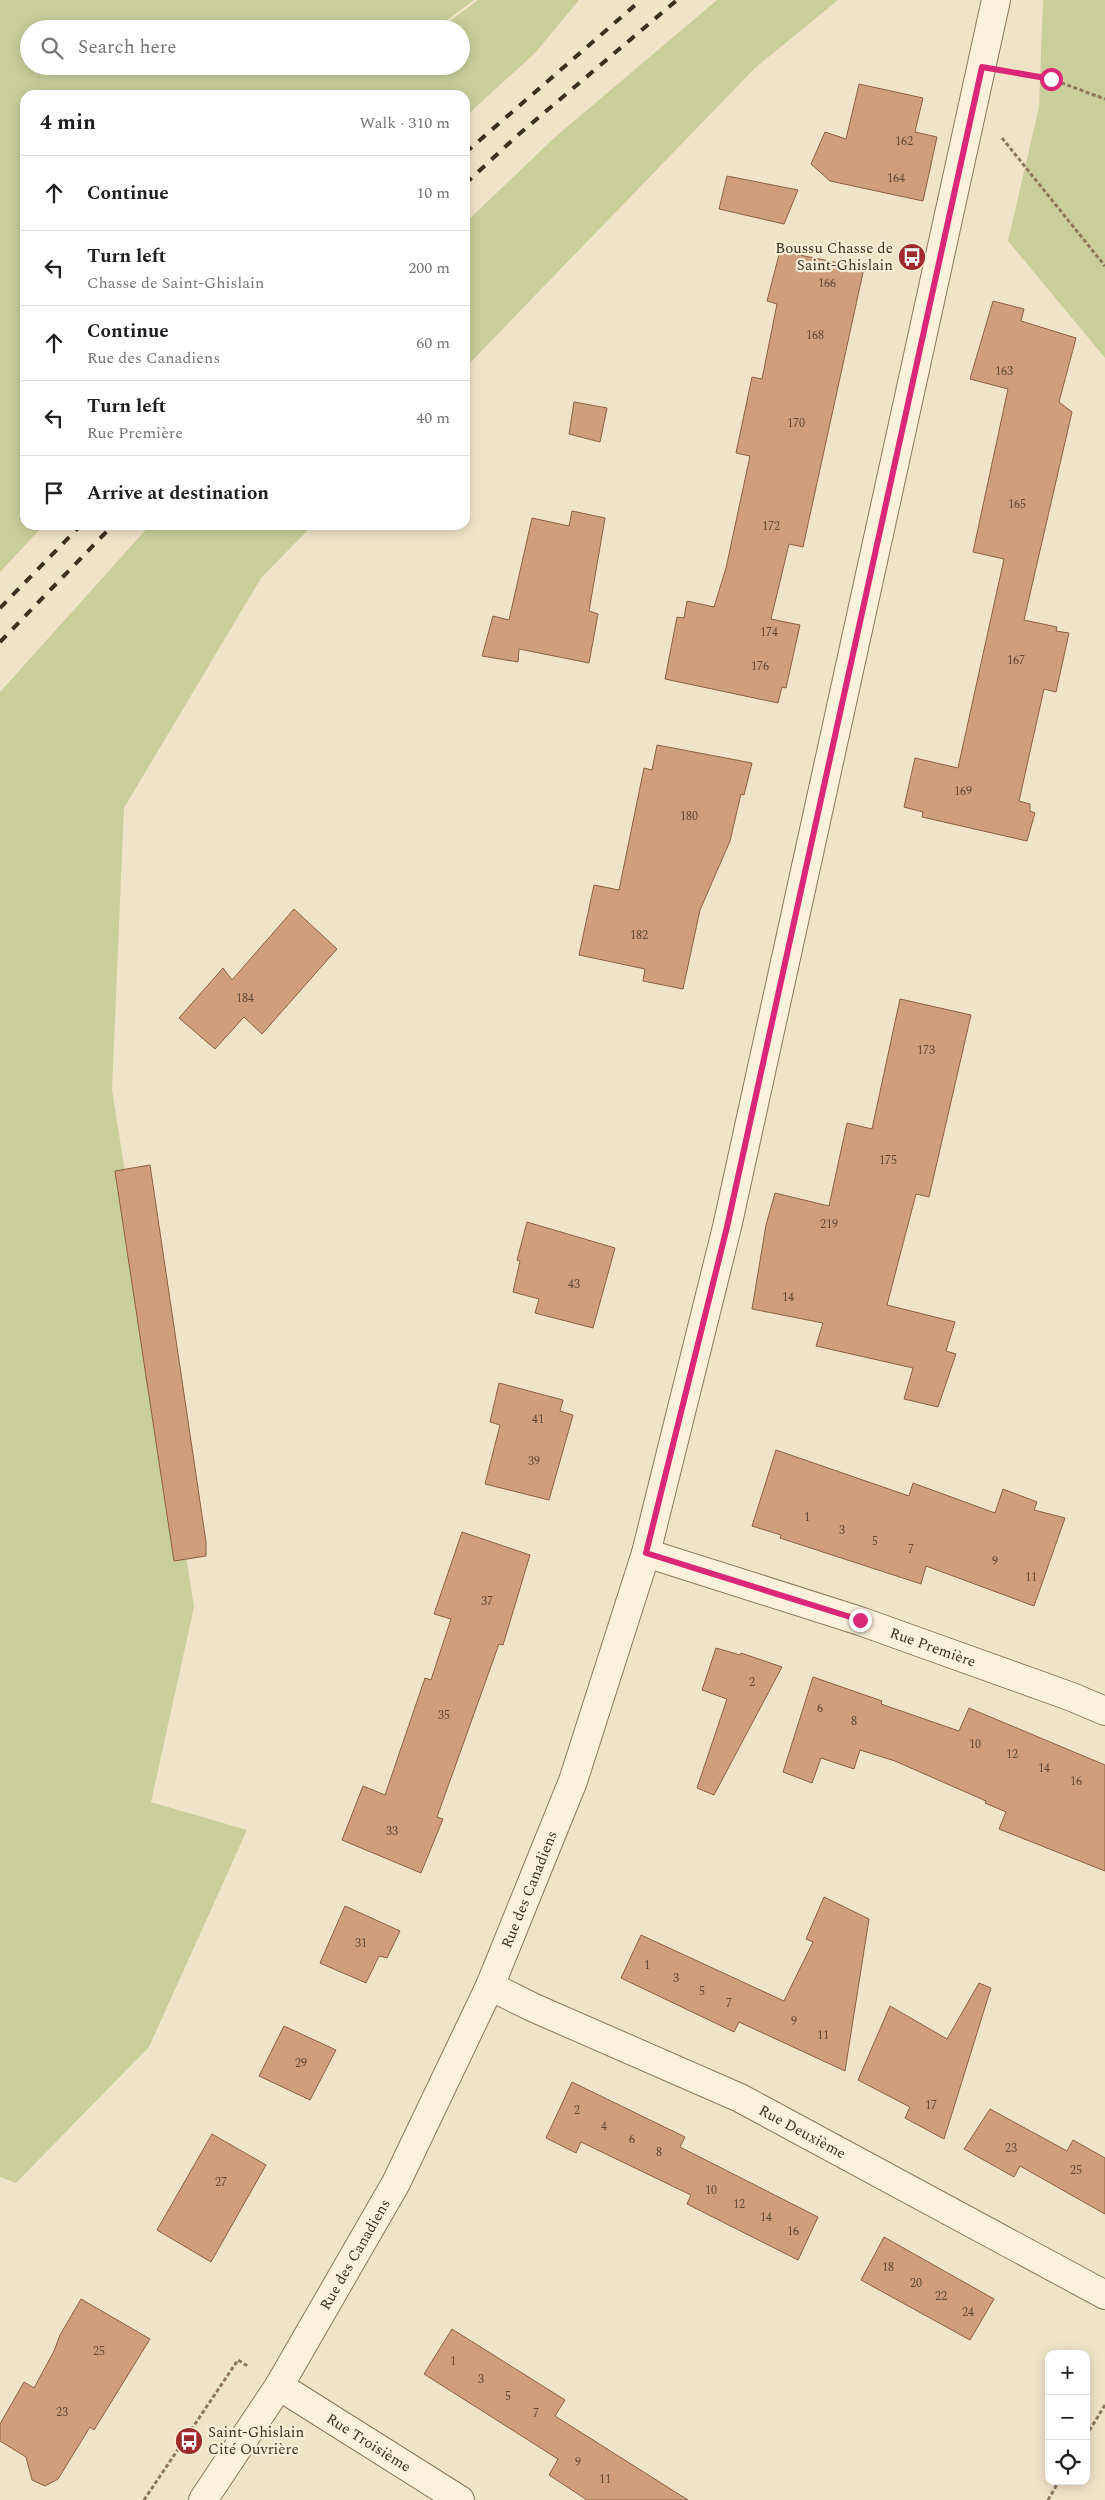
<!DOCTYPE html>
<html lang="en">
<head>
<meta charset="utf-8">
<style>
  :root { --surface:#fff; --page:#f2f2f2; --text:#202124; --muted:#757577; --line:#e0e0e0 }
  body { margin:0; font-family:Spectral,serif; background:var(--page); color:var(--text) }
  .controls { position:absolute; right:15px; bottom:15px; display:grid; overflow:hidden; border-radius:10px; box-shadow:0 2px 12px #0003 }
  .controls button { width:45px; height:45px; display:grid; place-items:center; padding:0; border:0; border-bottom:1px solid var(--line); background:var(--surface); color:var(--text); font:25px sans-serif }
  .stop { position:absolute; width:15px; height:15px; margin:-11px; border:4px solid #db2777; border-radius:50%; background:#fff }
  .stop.end { background:#db2777; border-color:#fff; box-shadow:0 1px 5px #0008 }
  .list { margin:0; padding:0; list-style:none }
  h2 { display:flex; justify-content:space-between; align-items:center; height:65px; margin:0; padding:0 20px; font-size:21px }
  h2 small { font-size:16px; font-weight:400; color:var(--muted) }
  .list li { display:grid; grid-template-columns:32px 1fr auto; gap:15px; align-items:center; box-sizing:border-box; height:75px; padding:0 20px; border-top:1px solid var(--line) }
  .list b { display:block; font-size:19px; white-space:nowrap }
  .list p { margin:0; font-size:16px; white-space:nowrap; color:var(--muted) }
  .list em { font-size:16px; font-style:normal; color:var(--muted) }
  .icon { flex:none; width:28px; height:28px; fill:none; stroke:currentColor; stroke-width:2; stroke-linecap:round; stroke-linejoin:round }
  .map { position:relative; flex:none; width:1105px; height:2500px; overflow:hidden }
  .search { position:absolute; background:var(--surface); box-shadow:0 2px 12px #0003; left:20px; top:20px; width:450px; height:55px; display:flex; align-items:center; gap:12px; box-sizing:border-box; padding:0 18px; border-radius:28px; color:var(--muted); font-size:19px }
  .panel { position:absolute; background:var(--surface); box-shadow:0 2px 12px #0003; left:20px; top:90px; width:450px; height:440px; border-radius:15px }
  .map>svg:first-child { display:block }
  .green { fill:#c9cf9b }
  .building { fill:#cf9f7d; stroke:#8d5f41 }
  .lines { fill:none; stroke-linecap:round; stroke-linejoin:round }
  .minor-casing { stroke:#8d765c; stroke-width:30 }
  .tertiary-casing { stroke:#8d765c; stroke-width:30 }
  .path { stroke:#8d765c; stroke-width:3; stroke-dasharray:4 2.5; stroke-linecap:butt }
  .minor { stroke:#faf1dc; stroke-width:28 }
  .tertiary { stroke:#faf1dc; stroke-width:28 }
  .rail { stroke:#3d2e20; stroke-width:4; stroke-dasharray:9 9; stroke-linecap:butt }
  .route { stroke:#db2777; stroke-width:6 }
  .labels { text-anchor:middle; dominant-baseline:central; stroke-width:4.5; stroke-linejoin:round; paint-order:stroke }
  .number-label { font-size:12px; fill:#624a37 }
  .poi-label { font-size:15px; fill:#3d2e20; stroke:#f7eed8; text-anchor:end }
  .street-label { font-size:15px; fill:#3d2e20; stroke:#f7eed8 }
</style>
</head>
<body>
<div class="map">
<svg width="1105" height="2500" viewBox="0 0 1105 2500">
  <rect width="100%" height="100%" fill="#f0e4c8"/>
  <g class="green">
    <polygon points="0,0 474,0 435,29 29,29 29,66 386,66 385,68 461,66 461,29 439,29 478,0 579,0 535,53 465,117 465,95 25,95 25,525 44,525 0,572"/>
    <polygon points="717,0 838,0 755,68 465,368 465,223 554,138"/>
    <polygon points="1043,0 1105,0 1105,358 1008,241 1039,107"/>
    <polygon points="150,525 313,525 261,578 124,808 112,1090 194,1607 151,1802 247,1830 149,2047 16,2183 0,2177 0,692"/>
  </g>
  <g class="building">
    <polygon points="859,84 923,98 915,132 937,137 923,201 830,181 811,164 825,132 846,139"/>
    <polygon points="727,176 798,190 784,224 719,209"/>
    <polygon points="780,251 864,268 803,547 789,544 771,619 800,625 786,688 782,687 778,703 665,679 677,617 684,618 687,601 714,607 726,568 750,456 736,453 752,377 762,379 777,304 767,301"/>
    <polygon points="993,301 1024,309 1021,321 1076,338 1059,402 1072,412 1024,620 1057,627 1056,631 1069,633 1056,692 1044,689 1019,801 1030,804 1030,811 1035,813 1027,841 922,817 923,812 904,807 915,758 958,768 1004,559 973,552 1008,389 970,379"/>
    <polygon points="574,402 607,408 600,442 569,434"/>
    <polygon points="572,511 605,518 589,611 598,614 589,663 519,649 518,662 482,656 493,616 509,620 532,518 569,526"/>
    <polygon points="657,745 752,763 744,795 741,794 730,841 700,910 683,989 643,981 645,969 579,955 594,885 619,890 644,768 652,770"/>
    <polygon points="294,909 337,949 262,1034 244,1017 215,1049 179,1018 223,968 232,980"/>
    <polygon points="900,999 971,1015 929,1197 916,1194 887,1305 955,1322 946,1351 956,1354 938,1407 904,1399 913,1368 816,1346 823,1323 752,1309 766,1225 775,1193 829,1206 847,1123 872,1129"/>
    <polygon points="150,1165 206,1542 206,1556 174,1561 115,1171"/>
    <polygon points="527,1222 615,1248 593,1328 535,1313 539,1299 513,1292 520,1261 517,1260"/>
    <polygon points="499,1383 563,1400 560,1411 573,1415 549,1500 485,1484 500,1425 490,1422"/>
    <polygon points="776,1450 909,1496 913,1483 995,1513 1003,1489 1037,1502 1034,1510 1065,1518 1034,1606 926,1566 921,1584 780,1538 781,1535 752,1526"/>
    <polygon points="462,1532 530,1555 503,1645 499,1644 437,1817 443,1819 421,1873 342,1840 363,1786 385,1795 425,1678 431,1680 451,1619 434,1614"/>
    <polygon points="716,1648 740,1655 741,1653 782,1667 714,1795 697,1788 727,1699 702,1690"/>
    <polygon points="813,1677 882,1701 881,1704 959,1731 969,1708 1105,1765 1105,1871 999,1829 1006,1812 985,1803 986,1801 895,1761 860,1750 854,1769 821,1758 812,1783 783,1772"/>
    <polygon points="824,1897 869,1919 845,2071 739,2022 734,2032 621,1978 641,1935 784,2001 813,1942 806,1939"/>
    <polygon points="345,1906 400,1931 387,1958 379,1956 366,1983 320,1963"/>
    <polygon points="979,1983 991,1988 944,2139 905,2118 910,2107 858,2080 890,2006 947,2039"/>
    <polygon points="284,2026 336,2050 310,2100 259,2076"/>
    <polygon points="572,2082 685,2137 680,2147 818,2217 798,2260 687,2204 691,2195 581,2142 576,2153 546,2138"/>
    <polygon points="990,2109 1067,2151 1073,2140 1105,2158 1105,2214 1020,2166 1014,2177 964,2149"/>
    <polygon points="212,2134 266,2165 211,2262 157,2230"/>
    <polygon points="884,2237 994,2299 970,2340 861,2280"/>
    <polygon points="81,2299 150,2339 94,2430 90,2427 58,2479 45,2486 32,2480 26,2457 0,2441 0,2424 24,2382 34,2388 54,2351 60,2335"/>
    <polygon points="452,2329 565,2400 555,2416 688,2500 587,2500 549,2475 558,2459 424,2374"/>
  </g>
  <g class="lines">
    <defs>
      <g id="minor">
        <path id="s1" d="M646,1553L860,1621L1072,1697L1105,1711"/>
        <path id="s2" d="M490,1986L532,2007L740,2098L1105,2295"/>
        <path id="s3" d="M279,2386L460,2500"/>
      </g>
      <g id="tertiary">
        <path id="s4" d="M203,2500L279,2386L396,2183L490,1986L573,1781L646,1553L727,1227L996,0"/>
      </g>
    </defs>
    <use href="#minor" class="minor-casing"/>
    <use href="#tertiary" class="tertiary-casing"/>
    <g class="path">
      <polyline points="1017,73 1051,79 1105,99"/>
      <polyline points="1002,138 1105,266"/>
      <polyline points="1086,2436 1105,2405"/>
      <polyline points="144,2500 238,2360 249,2367"/>
      <polyline points="1048,2500 1059,2481"/>
    </g>
    <use href="#minor" class="minor"/>
    <use href="#tertiary" class="tertiary"/>
    <g class="rail">
      <polyline points="465,153 641,0"/>
      <polyline points="465,184 518,135 677,0"/>
      <polyline points="0,608 81,525"/>
      <polyline points="0,642 113,525"/>
    </g>
  </g>
  <g class="lines">
    <polyline class="route" points="860,1620 646,1553 727,1227 982,67 1051,79"/>
  </g>
  <defs>
    <symbol id="bus-disc" viewBox="-11 -11 22 22"><circle r="9.5" fill="#9e2a2b" stroke="#f7eed8"/><path d="M-5-6H5V4H4V6H2V4H-2V6H-4V4H-5ZM-3.5-4V0h7V-4ZM-3.5 1.2v1.5H-2V1.2ZM2 1.2v1.5H3.5V1.2Z" fill="#fff"/></symbol>
  </defs>
  <g fill-rule="evenodd">
    <use href="#bus-disc" x="896" y="241" width="32" height="32"/>
    <use href="#bus-disc" x="173" y="2425" width="32" height="32"/>
  </g>
  <g class="labels">
    <g class="number-label">
      <text x="904" y="141">162</text>
      <text x="896" y="178">164</text>
      <text x="827" y="283">166</text>
      <text x="815" y="335">168</text>
      <text x="1004" y="371">163</text>
      <text x="796" y="423">170</text>
      <text x="1017" y="504">165</text>
      <text x="771" y="526">172</text>
      <text x="769" y="632">174</text>
      <text x="1016" y="660">167</text>
      <text x="760" y="666">176</text>
      <text x="963" y="791">169</text>
      <text x="689" y="816">180</text>
      <text x="639" y="935">182</text>
      <text x="245" y="998">184</text>
      <text x="926" y="1050">173</text>
      <text x="888" y="1160">175</text>
      <text x="829" y="1224">219</text>
      <text x="574" y="1284">43</text>
      <text x="788" y="1297">14</text>
      <text x="538" y="1419">41</text>
      <text x="534" y="1461">39</text>
      <text x="807" y="1517">1</text>
      <text x="842" y="1530">3</text>
      <text x="875" y="1541">5</text>
      <text x="911" y="1549">7</text>
      <text x="995" y="1561">9</text>
      <text x="1031" y="1577">11</text>
      <text x="487" y="1601">37</text>
      <text x="752" y="1682">2</text>
      <text x="820" y="1708">6</text>
      <text x="444" y="1715">35</text>
      <text x="854" y="1721">8</text>
      <text x="975" y="1744">10</text>
      <text x="1012" y="1754">12</text>
      <text x="1044" y="1768">14</text>
      <text x="1076" y="1781">16</text>
      <text x="392" y="1831">33</text>
      <text x="361" y="1943">31</text>
      <text x="647" y="1965">1</text>
      <text x="676" y="1978">3</text>
      <text x="702" y="1991">5</text>
      <text x="729" y="2003">7</text>
      <text x="794" y="2021">9</text>
      <text x="823" y="2035">11</text>
      <text x="301" y="2063">29</text>
      <text x="931" y="2105">17</text>
      <text x="577" y="2110">2</text>
      <text x="604" y="2126">4</text>
      <text x="632" y="2139">6</text>
      <text x="1011" y="2148">23</text>
      <text x="659" y="2152">8</text>
      <text x="1076" y="2170">25</text>
      <text x="221" y="2182">27</text>
      <text x="711" y="2190">10</text>
      <text x="739" y="2204">12</text>
      <text x="766" y="2217">14</text>
      <text x="793" y="2231">16</text>
      <text x="888" y="2267">18</text>
      <text x="916" y="2283">20</text>
      <text x="941" y="2296">22</text>
      <text x="968" y="2312">24</text>
      <text x="99" y="2351">25</text>
      <text x="453" y="2361">1</text>
      <text x="481" y="2379">3</text>
      <text x="508" y="2396">5</text>
      <text x="62" y="2412">23</text>
      <text x="536" y="2413">7</text>
      <text x="578" y="2462">9</text>
      <text x="605" y="2479">11</text>
    </g>
    <g class="poi-label">
      <text x="893" y="248">Boussu Chasse de<tspan x="893" dy="17">Saint-Ghislain</tspan></text>
      <text x="208" y="2432" text-anchor="start">Saint-Ghislain<tspan x="208" dy="17">Cité Ouvrière</tspan></text>
    </g>
    <g class="street-label">
      <text stroke="none"><textPath href="#s1" startOffset="302">Rue Première</textPath></text>
      <text stroke="none"><textPath href="#s4" startOffset="694">Rue des Canadiens</textPath></text>
      <text stroke="none"><textPath href="#s2" startOffset="345">Rue Deuxième</textPath></text>
      <text stroke="none"><textPath href="#s4" startOffset="289">Rue des Canadiens</textPath></text>
      <text stroke="none"><textPath href="#s3" startOffset="106">Rue Troisième</textPath></text>
    </g>
  </g>
</svg>
<div class="controls">
<button>+</button>
<button>−</button>
<button><svg class="icon" aria-label="locate" viewBox="0 0 24 24"><circle cx="12" cy="12" r="6"/><path d="M12 2v4M12 18v4M2 12h4M18 12h4"/></svg></button>
</div>
<div class="stop" style="left:1051px;top:79px"></div>
<div class="stop end" style="left:860px;top:1620px"></div>
<div class="search"><svg class="icon" aria-label="search" viewBox="0 0 24 24"><circle cx="10" cy="10" r="6"/><path d="M15 15l6 6"/></svg>Search here</div>
<section class="panel">
<h2>4 min<small>Walk · 310 m</small></h2>
<ul class="list">
<li><svg class="icon" aria-label="ahead" viewBox="0 0 24 24"><path d="M12 20V5M6 11l6-6 6 6"/></svg><div><b>Continue</b></div><em>10 m</em></li>
<li><svg class="icon" aria-label="left" viewBox="0 0 24 24"><path d="M17 20v-9H6M10 6l-5 5 5 5"/></svg><div><b>Turn left</b><p>Chasse de Saint-Ghislain</p></div><em>200 m</em></li>
<li><svg class="icon" aria-label="ahead" viewBox="0 0 24 24"><path d="M12 20V5M6 11l6-6 6 6"/></svg><div><b>Continue</b><p>Rue des Canadiens</p></div><em>60 m</em></li>
<li><svg class="icon" aria-label="left" viewBox="0 0 24 24"><path d="M17 20v-9H6M10 6l-5 5 5 5"/></svg><div><b>Turn left</b><p>Rue Première</p></div><em>40 m</em></li>
<li><svg class="icon" aria-label="arrive" viewBox="0 0 24 24"><path d="M6 21V4h12l-3 4 3 4H6"/></svg><div><b>Arrive at destination</b></div></li>
</ul>
</section>
</div>
</body>
</html>
